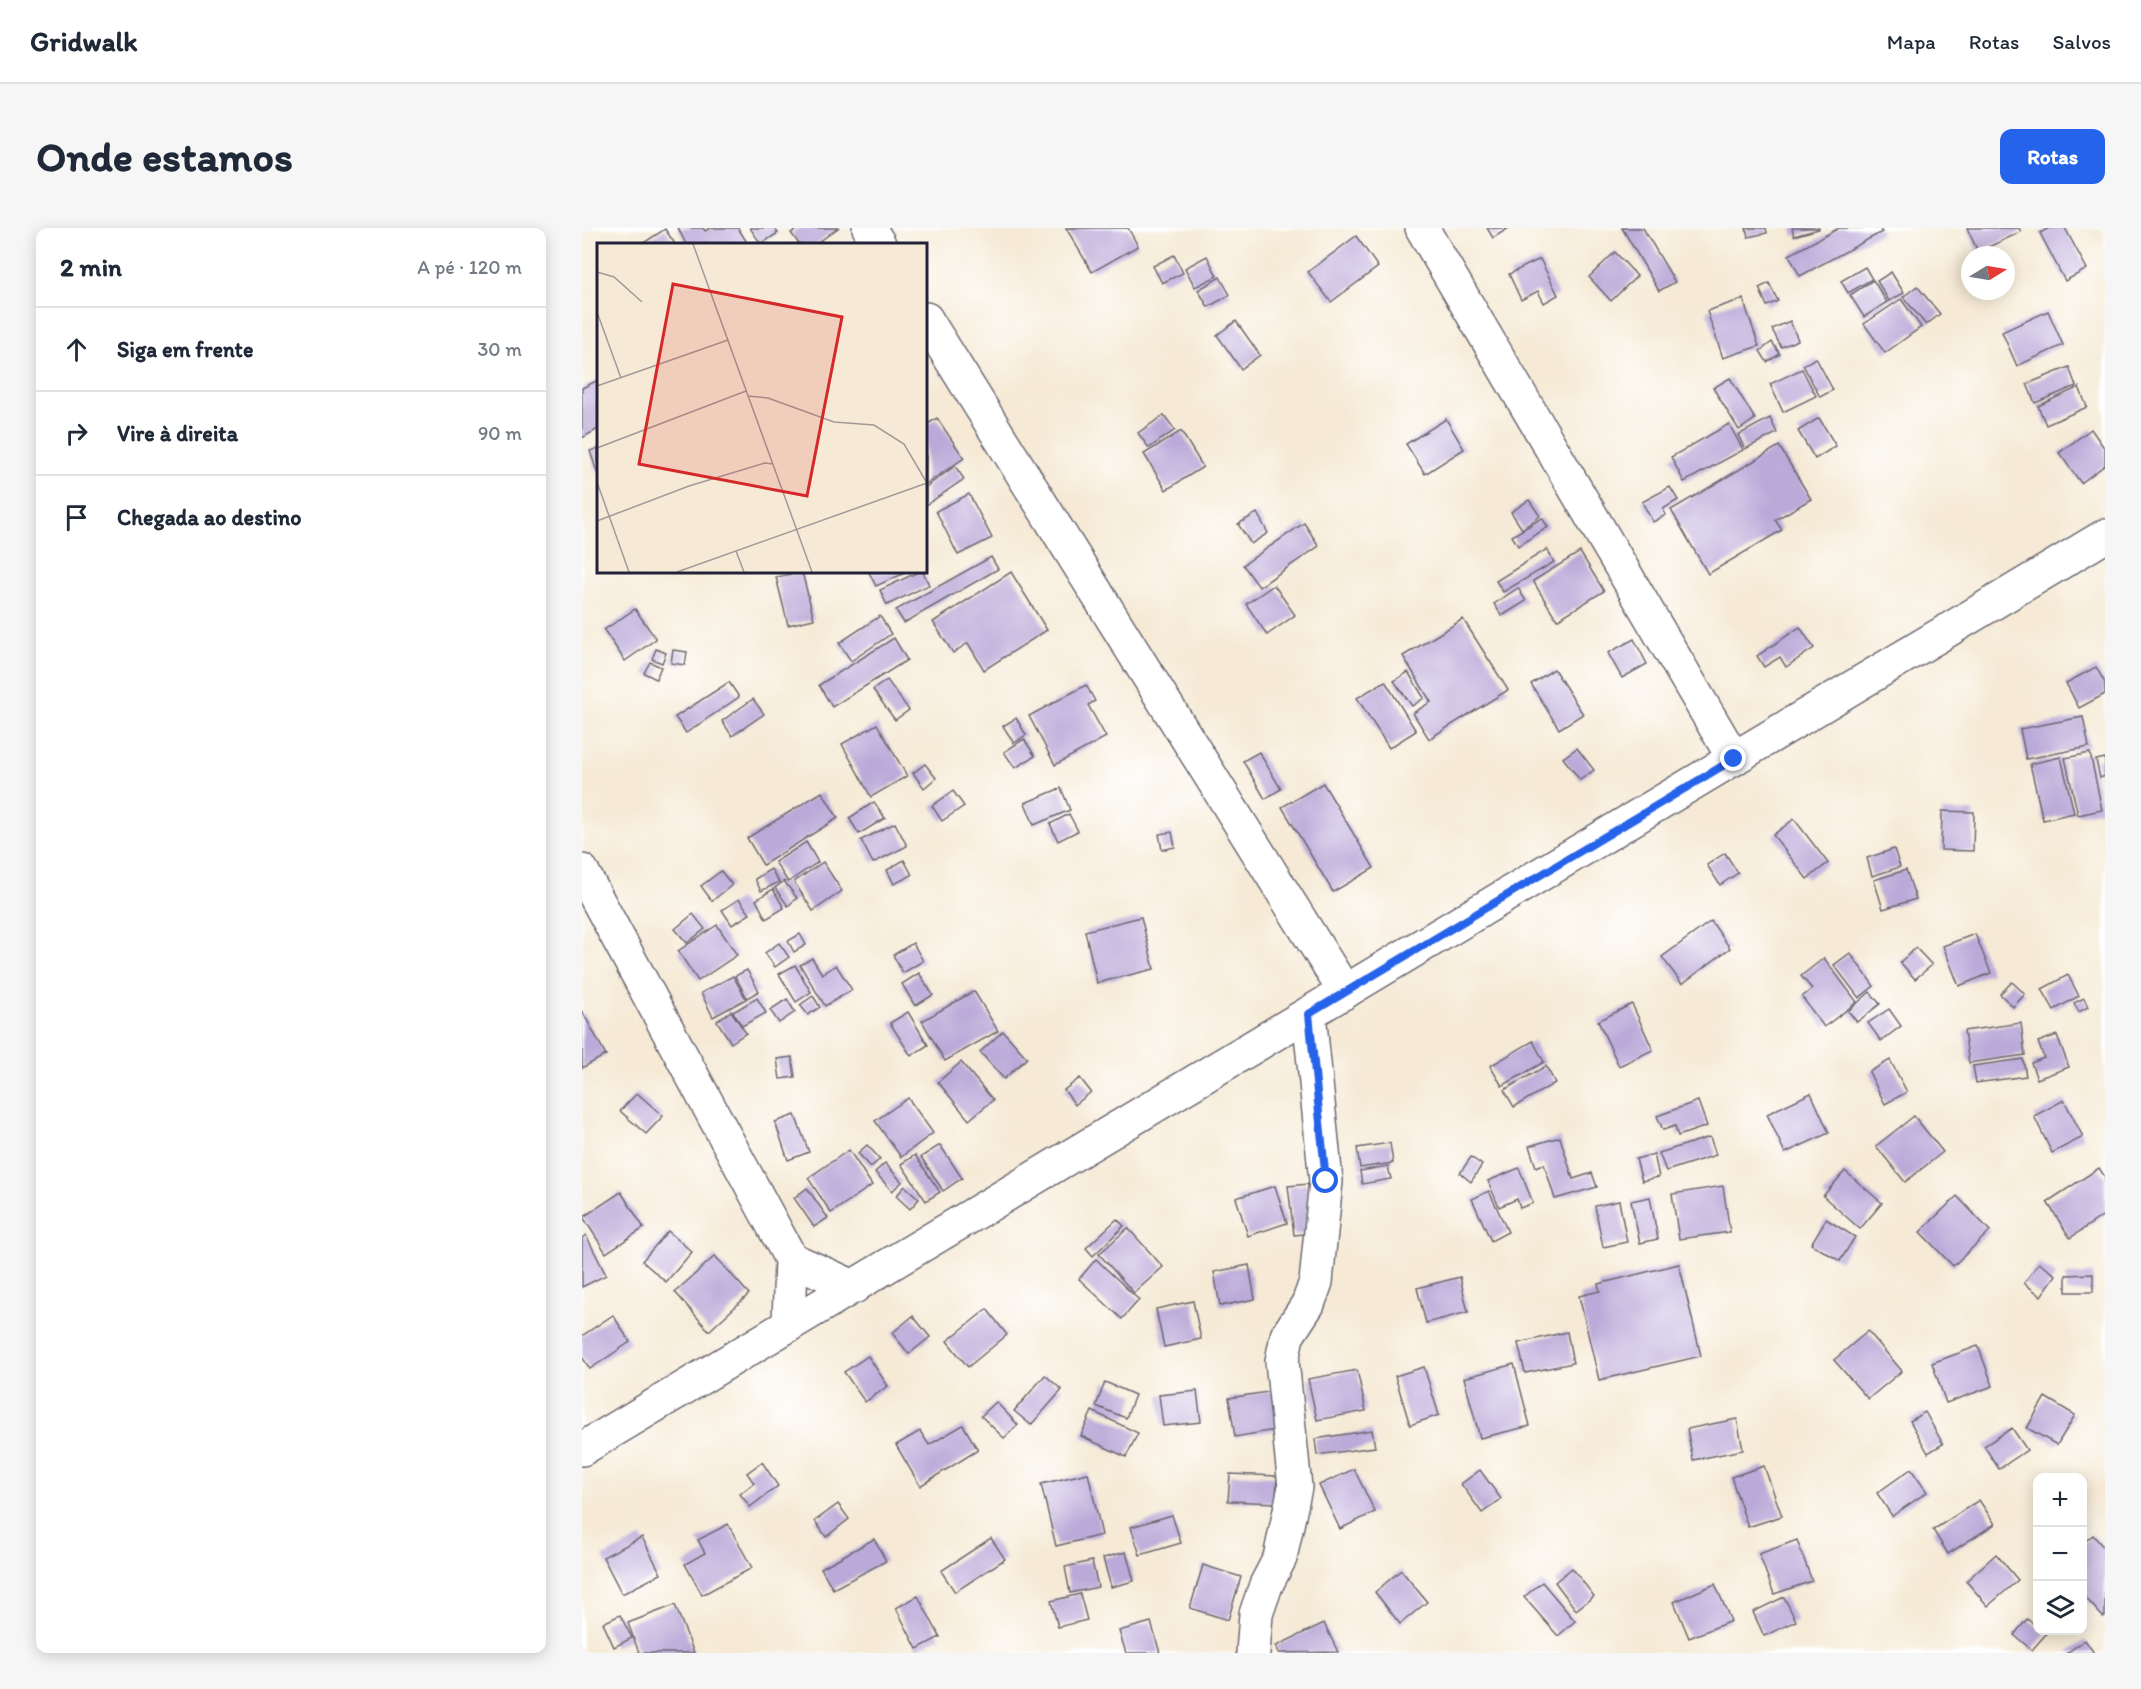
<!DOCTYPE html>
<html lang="pt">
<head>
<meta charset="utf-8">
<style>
  :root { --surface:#fff; --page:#f6f6f7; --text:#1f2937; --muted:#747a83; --line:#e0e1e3; --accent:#2563eb }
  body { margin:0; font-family:Itim,sans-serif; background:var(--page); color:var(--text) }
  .controls { position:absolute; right:18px; bottom:18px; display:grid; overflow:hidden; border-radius:12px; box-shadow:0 3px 15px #0003 }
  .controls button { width:54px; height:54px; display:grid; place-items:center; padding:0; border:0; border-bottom:2px solid var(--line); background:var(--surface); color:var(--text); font:30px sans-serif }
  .compass { position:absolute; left:1379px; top:18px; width:54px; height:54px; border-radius:50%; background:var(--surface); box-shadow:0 3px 15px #0003; rotate:79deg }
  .stop { position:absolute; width:18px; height:18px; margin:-14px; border:4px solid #2563eb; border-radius:50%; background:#fff }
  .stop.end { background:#2563eb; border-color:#fff; box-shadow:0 2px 6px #0008 }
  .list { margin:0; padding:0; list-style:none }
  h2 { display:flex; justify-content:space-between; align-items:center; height:78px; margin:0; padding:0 24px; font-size:26px }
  h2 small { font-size:20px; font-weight:400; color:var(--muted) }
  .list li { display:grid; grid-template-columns:39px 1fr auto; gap:18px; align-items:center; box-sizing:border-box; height:84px; padding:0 24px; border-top:2px solid var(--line) }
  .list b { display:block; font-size:22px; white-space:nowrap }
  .list em { font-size:20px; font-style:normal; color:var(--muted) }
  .icon { flex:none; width:33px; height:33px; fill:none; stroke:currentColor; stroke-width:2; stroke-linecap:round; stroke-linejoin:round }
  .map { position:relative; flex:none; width:1523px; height:1425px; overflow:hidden; border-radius:12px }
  header { display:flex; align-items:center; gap:36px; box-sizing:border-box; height:84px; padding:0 30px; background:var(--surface); border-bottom:2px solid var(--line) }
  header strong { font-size:28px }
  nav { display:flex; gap:33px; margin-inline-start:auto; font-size:21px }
  .intro { display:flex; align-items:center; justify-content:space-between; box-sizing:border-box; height:144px; padding:0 36px }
  h1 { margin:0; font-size:42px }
  .button { padding:15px 27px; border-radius:12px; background:var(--accent); color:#fff; font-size:21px; font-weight:700 }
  main { display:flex; gap:36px; padding:0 36px }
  aside { flex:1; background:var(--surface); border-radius:12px; box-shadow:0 3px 15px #0003 }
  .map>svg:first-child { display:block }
  .building { fill:#bbaad9 }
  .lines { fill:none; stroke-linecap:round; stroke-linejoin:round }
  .street-casing { stroke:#6c6871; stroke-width:36 }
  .street { stroke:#fff; stroke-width:33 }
  .route { stroke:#2563eb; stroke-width:8 }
  .inset-road { fill:none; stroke:#a19a98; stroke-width:1.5 }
  .view { fill:#d62828; fill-opacity:0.15; stroke:#d62828; stroke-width:3 }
  .inset-edge { fill:none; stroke:#22223b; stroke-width:3 }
</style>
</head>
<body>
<header>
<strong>Gridwalk</strong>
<nav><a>Mapa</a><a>Rotas</a><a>Salvos</a></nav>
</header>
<div class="intro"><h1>Onde estamos</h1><a class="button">Rotas</a></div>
<main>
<aside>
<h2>2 min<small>A pé · 120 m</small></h2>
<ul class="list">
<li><svg class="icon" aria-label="ahead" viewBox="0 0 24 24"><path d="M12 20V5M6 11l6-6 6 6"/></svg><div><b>Siga em frente</b></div><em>30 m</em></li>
<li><svg class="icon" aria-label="right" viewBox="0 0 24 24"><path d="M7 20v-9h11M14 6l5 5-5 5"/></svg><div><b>Vire à direita</b></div><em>90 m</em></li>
<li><svg class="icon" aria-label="arrive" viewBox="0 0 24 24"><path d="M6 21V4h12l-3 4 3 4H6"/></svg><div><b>Chegada ao destino</b></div></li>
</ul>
</aside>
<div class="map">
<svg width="1523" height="1425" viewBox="0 0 1523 1425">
  <rect width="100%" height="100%" fill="#fff"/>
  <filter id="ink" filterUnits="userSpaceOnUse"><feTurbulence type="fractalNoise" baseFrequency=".0167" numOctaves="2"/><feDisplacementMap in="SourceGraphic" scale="12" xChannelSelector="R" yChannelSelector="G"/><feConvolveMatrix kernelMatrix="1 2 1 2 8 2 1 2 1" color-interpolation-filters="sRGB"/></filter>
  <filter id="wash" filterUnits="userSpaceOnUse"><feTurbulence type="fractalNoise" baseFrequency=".008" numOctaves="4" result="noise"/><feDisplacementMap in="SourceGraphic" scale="24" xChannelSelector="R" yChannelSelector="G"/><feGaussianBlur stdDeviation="1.35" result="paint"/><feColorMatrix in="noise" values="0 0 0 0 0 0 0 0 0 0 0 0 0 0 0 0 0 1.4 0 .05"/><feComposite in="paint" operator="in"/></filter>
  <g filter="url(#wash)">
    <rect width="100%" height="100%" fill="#f6ead6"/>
    <g id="blocks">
      <g class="building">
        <polygon points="96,0 121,0 123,3 128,0 156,0 166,16 104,16"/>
        <polygon points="168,0 192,0 196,5 179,16"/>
        <polygon points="217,0 256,0 234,16 217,16 209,5"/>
        <polygon points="484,0 546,0 556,18 510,44"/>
        <polygon points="905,0 927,0 911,10"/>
        <polygon points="1040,0 1061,0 1093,54 1077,63"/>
        <polygon points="1164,0 1184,0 1185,5 1166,9"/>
        <polygon points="1210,0 1237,0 1237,1 1212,8"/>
        <polygon points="1257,0 1297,0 1300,4 1218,48 1207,27"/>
        <polygon points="1385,0 1437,0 1439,4 1396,24"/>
        <polygon points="1467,0 1483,0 1505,41 1483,53 1458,5"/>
        <polygon points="83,1 93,16 60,16"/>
        <polygon points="774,8 796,39 749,74 726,44"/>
        <polygon points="1033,24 1055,48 1029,73 1007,49"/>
        <polygon points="592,27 601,45 580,55 571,38"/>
        <polygon points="625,28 635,48 613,59 603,40"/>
        <polygon points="958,31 976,67 962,75 956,63 939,72 927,46"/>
        <polygon points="1283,39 1290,51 1266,65 1259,53"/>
        <polygon points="1309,44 1322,65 1307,73 1295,53"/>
        <polygon points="638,49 648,67 626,79 616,62"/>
        <polygon points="1291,52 1305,74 1282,89 1268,67"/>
        <polygon points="1187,55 1196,73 1185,78 1177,60"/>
        <polygon points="1335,58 1358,86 1344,97 1321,69"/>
        <polygon points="1161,71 1177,118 1141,130 1125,83"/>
        <polygon points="1319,71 1339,99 1303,125 1282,96"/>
        <polygon points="1466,83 1481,117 1435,138 1420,104"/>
        <polygon points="654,93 678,127 659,141 635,107"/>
        <polygon points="1208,93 1216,112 1199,119 1190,101"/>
        <polygon points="1190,114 1198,126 1185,134 1178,123"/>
        <polygon points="1234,130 1251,162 1238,169 1221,137"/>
        <polygon points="1487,139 1494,158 1453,175 1445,156"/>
        <polygon points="1220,141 1234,168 1201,184 1188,156"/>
        <polygon points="1148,150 1173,191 1157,202 1131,160"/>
        <polygon points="16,152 16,201 0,210 0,160"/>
        <polygon points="1497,159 1505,179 1464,197 1456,178"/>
        <polygon points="582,187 593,202 567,220 556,205"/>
        <polygon points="355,190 382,230 344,256 344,197"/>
        <polygon points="1188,190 1195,205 1163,221 1156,207"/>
        <polygon points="1237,190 1254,218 1233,231 1216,203"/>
        <polygon points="864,191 882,221 843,246 824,216"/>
        <polygon points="1147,196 1161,222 1102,254 1089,229"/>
        <polygon points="1509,201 1523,221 1523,237 1499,255 1477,225"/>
        <polygon points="599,203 621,239 584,262 562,226"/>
        <polygon points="1197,218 1229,271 1193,292 1200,302 1126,346 1089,282"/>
        <polygon points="16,220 16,247 8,223"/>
        <polygon points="373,238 382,251 344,277 344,259"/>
        <polygon points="1088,259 1096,272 1081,281 1084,287 1071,294 1060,274"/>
        <polygon points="387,266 410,310 376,327 354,283"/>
        <polygon points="947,272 958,288 940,301 929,284"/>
        <polygon points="675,285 686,305 669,316 656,296"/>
        <polygon points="960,290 966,299 936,318 930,308"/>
        <polygon points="722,295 737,318 677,359 661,337"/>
        <polygon points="965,321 972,334 921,364 914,353"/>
        <polygon points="998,324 1022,363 975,392 951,353"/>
        <polygon points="409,329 416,341 322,395 314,382"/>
        <polygon points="220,344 232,391 206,397 194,349"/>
        <polygon points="287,344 325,344 294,358"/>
        <polygon points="336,344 341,344 347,357 305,377 298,362"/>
        <polygon points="429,344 465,402 402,442 386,415 371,425 351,394"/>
        <polygon points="692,357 713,387 685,407 664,376"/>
        <polygon points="936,360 944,373 920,388 912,376"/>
        <polygon points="53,381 74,411 43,433 22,402"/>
        <polygon points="298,388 309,406 269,433 257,415"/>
        <polygon points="881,391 926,462 847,511 831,485 849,474 821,428"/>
        <polygon points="1218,399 1232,420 1204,439 1198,429 1182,439 1175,428"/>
        <polygon points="312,410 325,432 250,479 237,457"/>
        <polygon points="1052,411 1065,436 1040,450 1026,425"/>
        <polygon points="74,421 84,425 80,435 70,431"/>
        <polygon points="91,422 105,424 103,437 89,435"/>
        <polygon points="68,434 79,439 74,451 62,445"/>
        <polygon points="1514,439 1523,455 1523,466 1497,480 1484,455"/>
        <polygon points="972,441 1001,486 977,501 949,456"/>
        <polygon points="826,444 842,470 830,478 812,453"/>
        <polygon points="305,452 327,482 313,492 291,462"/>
        <polygon points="803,453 834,503 807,520 775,470"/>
        <polygon points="147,454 157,469 104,505 93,489"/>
        <polygon points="504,457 513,473 506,477 524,509 473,537 447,488"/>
        <polygon points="171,471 182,486 150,508 140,493"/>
        <polygon points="1501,489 1507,519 1444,531 1438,501"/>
        <polygon points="434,490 444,507 432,515 421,498"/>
        <polygon points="295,496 325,548 289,569 260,516"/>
        <polygon points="442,511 453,528 433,540 422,524"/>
        <polygon points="995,520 1012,542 998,552 981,530"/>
        <polygon points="677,524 699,561 683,571 661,533"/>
        <polygon points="1508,525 1520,582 1496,587 1483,530"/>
        <polygon points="1479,529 1492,585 1461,592 1448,536"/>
        <polygon points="1523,530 1523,548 1518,550 1514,532"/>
        <polygon points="343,536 354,550 342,560 331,545"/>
        <polygon points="741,555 792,640 751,664 700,579"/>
        <polygon points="479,560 488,582 452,597 443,575"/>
        <polygon points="371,563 382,578 360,593 350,578"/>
        <polygon points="240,564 256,590 181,637 165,610"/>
        <polygon points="292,574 303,590 277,606 267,590"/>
        <polygon points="1360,583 1392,584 1391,623 1359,622"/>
        <polygon points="487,586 496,603 476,613 468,596"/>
        <polygon points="1212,591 1246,635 1225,651 1191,607"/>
        <polygon points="313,595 325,618 291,635 279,612"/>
        <polygon points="590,604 593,619 580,622 577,606"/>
        <polygon points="224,614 236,634 206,654 193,634"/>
        <polygon points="1312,621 1318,639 1290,648 1285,630"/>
        <polygon points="1143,625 1156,645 1138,657 1125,637"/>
        <polygon points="322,632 330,647 312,656 305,642"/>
        <polygon points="241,634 260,663 231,683 212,654"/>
        <polygon points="189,641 197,654 179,663 173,651"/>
        <polygon points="1324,642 1334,671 1301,681 1292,652"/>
        <polygon points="139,643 150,657 130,673 119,658"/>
        <polygon points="202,653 215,670 206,678 193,660"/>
        <polygon points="191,661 202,680 184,691 174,672"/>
        <polygon points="157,671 168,686 150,697 140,682"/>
        <polygon points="111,686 123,701 105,715 93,701"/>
        <polygon points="559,689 572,741 515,755 503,703"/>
        <polygon points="1129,693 1148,720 1100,756 1080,729"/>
        <polygon points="135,697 155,727 116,753 96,723"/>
        <polygon points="218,706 224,717 212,724 206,713"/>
        <polygon points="1393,706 1409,745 1377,758 1361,718"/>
        <polygon points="197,715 207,729 193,739 183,725"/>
        <polygon points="331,715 341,733 321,745 311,727"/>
        <polygon points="1334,720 1350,737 1333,751 1318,734"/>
        <polygon points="1268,725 1292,758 1277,770 1252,737"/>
        <polygon points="230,730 240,746 254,737 270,762 243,778 218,737"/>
        <polygon points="1242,730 1275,774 1242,799 1220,769 1230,761 1219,748"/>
        <polygon points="213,737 229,764 214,774 197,746"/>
        <polygon points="165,742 177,763 165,770 153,748"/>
        <polygon points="337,745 351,767 333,778 320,756"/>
        <polygon points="1486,747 1497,768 1472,782 1460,761"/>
        <polygon points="151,748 164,771 131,789 119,765"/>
        <polygon points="1430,754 1443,766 1431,779 1418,766"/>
        <polygon points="392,763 416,803 363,833 340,793"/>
        <polygon points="1288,764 1298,776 1275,794 1266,783"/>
        <polygon points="231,768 238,779 226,787 218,777"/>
        <polygon points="175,770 184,785 160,798 151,784"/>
        <polygon points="1502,770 1506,779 1497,784 1492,775"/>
        <polygon points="205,771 213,784 197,795 188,782"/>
        <polygon points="1050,776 1071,822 1037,838 1016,793"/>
        <polygon points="1307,781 1319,798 1299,813 1286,795"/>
        <polygon points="0,783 24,827 0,840"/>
        <polygon points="149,783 164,805 149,815 135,793"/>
        <polygon points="326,784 346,817 329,828 308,795"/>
        <polygon points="1439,795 1443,827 1387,835 1382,803"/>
        <polygon points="421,803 445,830 422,851 398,824"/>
        <polygon points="1475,807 1487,839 1455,851 1449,835 1462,830 1456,814"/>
        <polygon points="951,813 962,834 920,858 908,838"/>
        <polygon points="210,829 213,849 198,851 195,831"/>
        <polygon points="1441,831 1444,848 1394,855 1391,838"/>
        <polygon points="1308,832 1325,864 1303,876 1287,844"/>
        <polygon points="379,834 411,872 387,892 356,854"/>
        <polygon points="964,838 973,855 932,879 922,862"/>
        <polygon points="498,850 509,864 493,877 482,862"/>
        <polygon points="55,865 81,888 64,906 38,883"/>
        <polygon points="1229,865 1247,905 1203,925 1185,886"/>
        <polygon points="326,870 351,905 319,929 293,893"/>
        <polygon points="1482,872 1501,909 1470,925 1452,888"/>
        <polygon points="1116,873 1125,898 1096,908 1093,898 1081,902 1075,888"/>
        <polygon points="213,887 227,924 206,932 193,894"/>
        <polygon points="1332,888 1361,924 1323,954 1294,918"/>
        <polygon points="978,909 991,951 1010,945 1015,959 973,971 962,936 954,939 947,918"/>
        <polygon points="1128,909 1134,927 1084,943 1077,925"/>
        <polygon points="808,915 811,935 778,940 775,920"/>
        <polygon points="285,917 298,931 289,939 276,925"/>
        <polygon points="358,917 380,950 361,963 339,929"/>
        <polygon points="267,922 290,957 249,985 226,950"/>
        <polygon points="1072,926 1077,949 1060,953 1054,931"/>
        <polygon points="333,927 358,964 344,973 319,936"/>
        <polygon points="889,929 900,937 889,954 878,945"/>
        <polygon points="303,935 320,954 310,963 293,944"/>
        <polygon points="806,938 809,951 780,956 778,943"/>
        <polygon points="937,940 951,975 938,980 935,971 917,979 906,953"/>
        <polygon points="1517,940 1523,949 1523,986 1488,1010 1465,974"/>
        <polygon points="1263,943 1300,975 1278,1001 1241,968"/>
        <polygon points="726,956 732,1005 712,1007 706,958"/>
        <polygon points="323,958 337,971 328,981 314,968"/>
        <polygon points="693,958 705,995 666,1008 654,970"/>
        <polygon points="1141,958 1148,1004 1097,1011 1090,966"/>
        <polygon points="225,960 246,990 232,999 212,970"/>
        <polygon points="907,963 926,1004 909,1013 890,971"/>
        <polygon points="39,964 62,1000 24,1025 1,989"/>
        <polygon points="1375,968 1408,1003 1371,1038 1338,1004"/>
        <polygon points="1068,969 1076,1011 1058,1015 1049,973"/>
        <polygon points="1037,973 1045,1014 1021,1019 1013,978"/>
        <polygon points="535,991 542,998 511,1028 504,1020"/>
        <polygon points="1244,991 1273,1009 1258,1033 1229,1016"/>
        <polygon points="546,1000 581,1039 552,1065 517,1026"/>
        <polygon points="86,1003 110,1024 84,1054 60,1033"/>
        <polygon points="4,1007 24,1047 0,1059 0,1010"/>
        <polygon points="133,1028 167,1066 127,1103 93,1064"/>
        <polygon points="514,1031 557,1072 540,1091 497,1051"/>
        <polygon points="1457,1035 1474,1047 1459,1068 1442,1055"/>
        <polygon points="1097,1036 1119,1128 1017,1152 997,1068 1018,1063 1016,1056"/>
        <polygon points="667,1037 673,1071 638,1078 632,1044"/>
        <polygon points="1511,1046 1511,1064 1484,1064 1484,1047"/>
        <polygon points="878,1049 886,1084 844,1095 835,1060"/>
        <polygon points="611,1073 619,1111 582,1119 574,1081"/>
        <polygon points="405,1081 425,1107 386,1139 365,1113"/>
        <polygon points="31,1087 48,1114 8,1141 0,1129 0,1108"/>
        <polygon points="331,1088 348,1109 327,1126 310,1105"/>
        <polygon points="1286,1103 1320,1143 1286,1171 1252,1132"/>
        <polygon points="985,1104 991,1135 943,1145 936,1115"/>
        <polygon points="1396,1118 1411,1158 1364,1175 1350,1135"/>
        <polygon points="286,1128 306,1158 283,1174 262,1144"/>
        <polygon points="932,1136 948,1198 898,1210 882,1150"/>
        <polygon points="842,1139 857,1187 828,1197 813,1148"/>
        <polygon points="775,1142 784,1183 735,1192 726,1151"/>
        <polygon points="463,1147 480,1162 449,1197 432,1183"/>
        <polygon points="523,1154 553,1167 544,1190 514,1178"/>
        <polygon points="615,1163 619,1194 581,1198 577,1167"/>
        <polygon points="692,1163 699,1201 653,1209 647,1170"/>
        <polygon points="1463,1169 1493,1187 1475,1217 1445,1200"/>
        <polygon points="414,1174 436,1197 422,1210 399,1188"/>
        <polygon points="510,1183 556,1205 544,1229 499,1208"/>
        <polygon points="1343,1184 1361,1216 1346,1225 1328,1193"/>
        <polygon points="1155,1191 1161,1222 1111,1232 1105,1201"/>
        <polygon points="381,1197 396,1222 338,1258 314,1217 338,1203 347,1217"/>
        <polygon points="1430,1200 1445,1222 1417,1241 1402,1218"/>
        <polygon points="790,1202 793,1219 735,1227 733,1211"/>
        <polygon points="180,1234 196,1258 168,1279 158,1266 172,1255 165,1245"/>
        <polygon points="1182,1238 1200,1288 1166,1299 1149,1249"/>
        <polygon points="772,1241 793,1284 758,1301 737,1257"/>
        <polygon points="1329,1241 1345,1264 1310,1288 1295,1265"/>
        <polygon points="898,1242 919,1271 900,1285 879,1256"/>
        <polygon points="506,1245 520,1307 474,1318 459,1256"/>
        <polygon points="648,1246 695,1248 694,1275 646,1273"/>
        <polygon points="1397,1272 1413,1296 1366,1326 1351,1302"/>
        <polygon points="256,1276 267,1291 244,1309 233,1293"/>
        <polygon points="590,1287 599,1315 558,1327 549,1299"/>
        <polygon points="146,1296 170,1340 120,1367 103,1336 123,1325 116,1312"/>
        <polygon points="1511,1307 1523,1321 1523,1388 1521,1389 1500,1366 1500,1316"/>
        <polygon points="60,1309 79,1346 40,1366 21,1329"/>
        <polygon points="409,1310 423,1331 373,1364 359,1343"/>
        <polygon points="292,1311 304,1333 251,1361 239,1340"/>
        <polygon points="1215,1312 1230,1353 1192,1366 1177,1326"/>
        <polygon points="544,1324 552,1353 529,1359 521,1330"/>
        <polygon points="1414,1326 1436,1352 1406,1378 1384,1353"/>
        <polygon points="510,1333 516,1359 488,1365 483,1339"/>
        <polygon points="621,1337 659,1349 646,1392 608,1380"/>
        <polygon points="990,1340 1012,1368 994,1382 973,1354"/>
        <polygon points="819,1342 845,1374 818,1396 793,1364"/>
        <polygon points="960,1354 993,1393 976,1408 942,1369"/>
        <polygon points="1133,1356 1149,1393 1107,1410 1092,1374"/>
        <polygon points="498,1366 505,1392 476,1399 469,1373"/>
        <polygon points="336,1368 358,1409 335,1421 314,1380"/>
        <polygon points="1202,1369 1214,1393 1182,1408 1171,1384"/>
        <polygon points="93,1377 112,1425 57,1425 46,1395"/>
        <polygon points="38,1387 50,1410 32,1419 21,1395"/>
        <polygon points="1445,1391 1456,1399 1456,1402 1464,1406 1450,1422 1432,1407"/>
        <polygon points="569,1394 578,1425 544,1425 537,1403"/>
        <polygon points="742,1395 756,1424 697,1425 694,1418"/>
        <polygon points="1503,1412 1512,1425 1485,1425"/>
      </g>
    </g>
  </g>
  <g filter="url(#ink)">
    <use href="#blocks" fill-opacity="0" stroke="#6c6871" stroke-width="1.5"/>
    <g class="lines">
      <defs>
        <g id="street">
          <polyline points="287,0 297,16"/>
          <polyline points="840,0 1152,531"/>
          <polyline points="344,91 763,764"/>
          <polyline points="0,643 209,1031 207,1097"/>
          <polyline points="209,1031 272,1059"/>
          <polyline points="0,1221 1523,308"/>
          <polyline points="671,1425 674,1386 684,1357 698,1330 713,1259 700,1133 705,1108 726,1076 734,1054 744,953 727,786"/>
        </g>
      </defs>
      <use href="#street" class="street-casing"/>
      <use href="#street" class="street"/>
    </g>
  </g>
  <g class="lines" filter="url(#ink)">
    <polyline class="route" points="744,953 727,786 1152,531"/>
  </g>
  <g transform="translate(15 15)">
    <rect width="330" height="330" fill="#f6ead6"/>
    <path class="inset-road" d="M96,1L215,329M0,29L17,34L45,59M0,69L24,135M0,143L131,97M151,153L171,155L237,179L277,182L307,201L330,240M0,205L149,148M0,239L32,329M0,278L92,243L168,220L176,221M139,308L147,329M80,329L330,240"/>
    <path class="view" d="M76,41L245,74L210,253L42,221Z"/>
    <rect width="330" height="330" class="inset-edge"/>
  </g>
</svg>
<div class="controls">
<button>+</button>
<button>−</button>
<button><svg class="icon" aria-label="layers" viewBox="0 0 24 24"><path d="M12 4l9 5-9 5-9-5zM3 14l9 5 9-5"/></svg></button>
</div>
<svg class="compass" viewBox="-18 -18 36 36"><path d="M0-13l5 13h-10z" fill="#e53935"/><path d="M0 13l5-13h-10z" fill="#747a83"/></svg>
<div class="stop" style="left:744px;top:953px"></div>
<div class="stop end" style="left:1152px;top:531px"></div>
</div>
</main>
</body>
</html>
